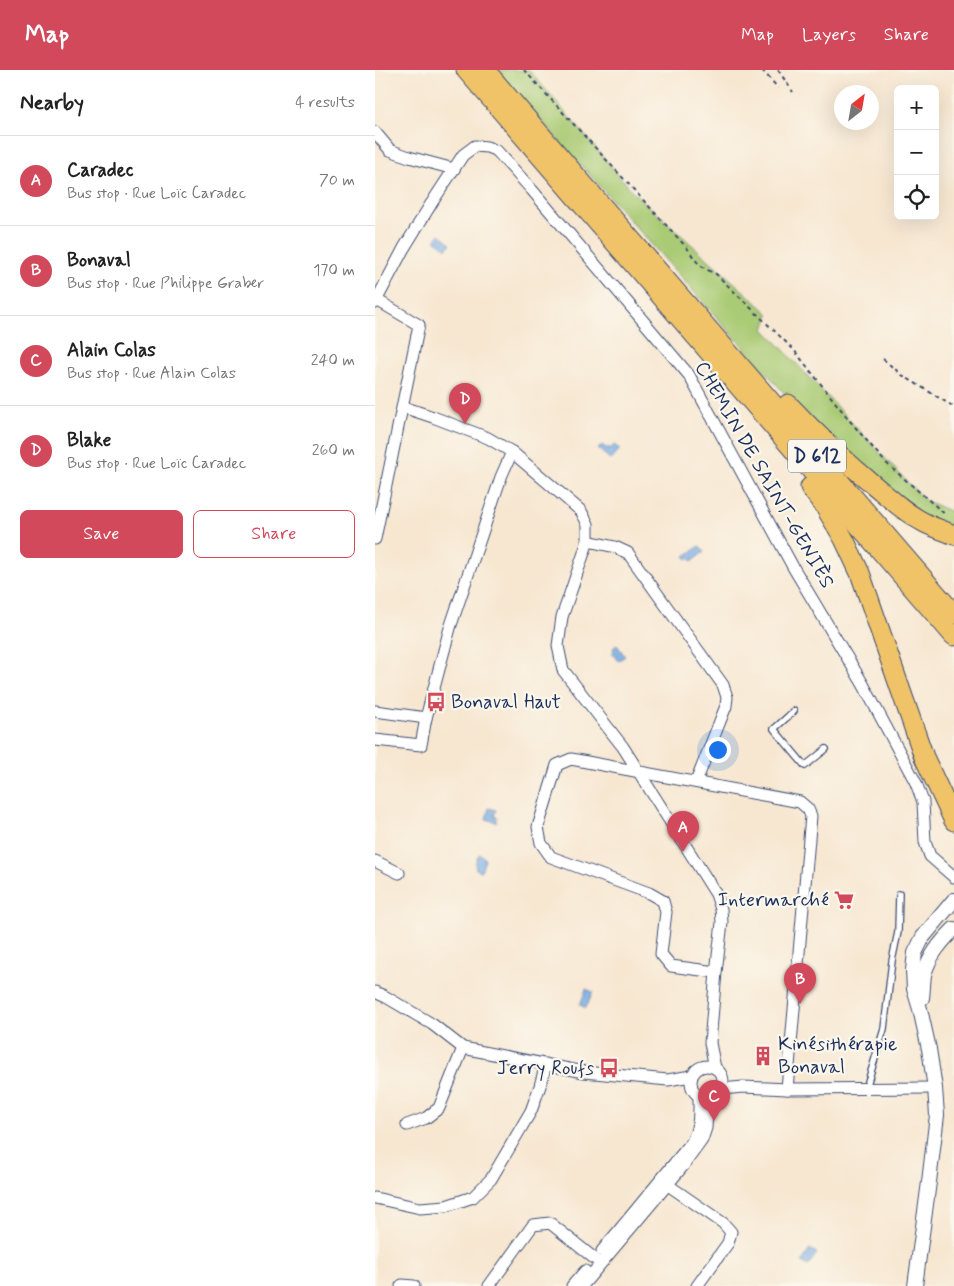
<!DOCTYPE html>
<html lang="en">
<head>
<meta charset="utf-8">
<style>
  :root { --surface:#fff; --page:#f6f6f6; --text:#222; --muted:#767676; --line:#e0e0e0; --accent:#d1495b }
  body { margin:0; font-family:Mynerve,sans-serif; background:var(--page); color:var(--text) }
  .controls { position:absolute; right:15px; top:15px; display:grid; overflow:hidden; border-radius:8px; box-shadow:0 5px 20px #0002 }
  .controls button { width:45px; height:45px; display:grid; place-items:center; padding:0; border:0; border-bottom:1px solid var(--line); background:var(--surface); color:var(--text); font:25px sans-serif }
  .compass { position:absolute; left:459px; top:15px; width:45px; height:45px; border-radius:50%; background:var(--surface); box-shadow:0 5px 20px #0002; rotate:31deg }
  .you { position:absolute; left:342px; top:679px; width:18px; height:18px; margin:-12px; border:4px solid #fff; border-radius:50%; background:#1a73e8; box-shadow:0 0 0 8px #1a73e833 }
  .badge { display:grid; place-items:center; width:32px; height:32px; border-radius:50%; background:var(--accent); color:#fff; font-size:16px; font-weight:700 }
  .pin { position:absolute; translate:-50% -41px; filter:drop-shadow(0 1px 2px #0008) }
  .pin::after { content:''; position:absolute; top:26px; width:18px; height:15px; background:inherit; clip-path:polygon(0 0,100% 0,50% 100%) }
  .list { margin:0; padding:0; list-style:none }
  h2 { display:flex; justify-content:space-between; align-items:center; height:65px; margin:0; padding:0 20px; font-size:21px }
  h2 small { font-size:16px; font-weight:400; color:var(--muted) }
  .list li { display:grid; grid-template-columns:32px 1fr auto; gap:15px; align-items:center; box-sizing:border-box; height:90px; padding:0 20px; border-top:1px solid var(--line) }
  .list b { display:block; font-size:19px; white-space:nowrap }
  .list p { margin:0; font-size:16px; white-space:nowrap; color:var(--muted) }
  .list em { font-size:16px; font-style:normal; color:var(--muted) }
  .actions { display:flex; gap:10px; padding:15px 20px }
  .actions a { flex:1; padding:11px 0; border:1px solid var(--accent); border-radius:8px; text-align:center; font-size:18px; color:var(--accent) }
  .actions .main { background:var(--accent); color:#fff }
  .icon { flex:none; width:28px; height:28px; fill:none; stroke:currentColor; stroke-width:2; stroke-linecap:round; stroke-linejoin:round }
  .map { position:relative; flex:none; width:579px; height:1216px; overflow:hidden }
  header { display:flex; align-items:center; gap:30px; box-sizing:border-box; height:70px; padding:0 25px; background:var(--accent); color:#fff }
  header strong { font-size:24px }
  nav { display:flex; gap:28px; margin-inline-start:auto; font-size:18px }
  main { display:flex }
  aside { flex:1; background:var(--surface) }
  .map>svg:first-child { display:block }
  .green { fill:#aacb74; stroke:#627d69 }
  .water { fill:#74a9e1; stroke:#486ca0 }
  .lines { fill:none; stroke-linecap:round; stroke-linejoin:round }
  .service-casing { stroke:#3c4b6f; stroke-width:8 }
  .minor-casing { stroke:#3c4b6f; stroke-width:13 }
  .tertiary-casing { stroke:#3c4b6f; stroke-width:16 }
  .trunk-casing { stroke:#3c4b6f; stroke-width:21 }
  .path { stroke:#3c4b6f; stroke-width:2; stroke-dasharray:4 4; stroke-linecap:butt }
  .service { stroke:#fff; stroke-width:5.5 }
  .minor { stroke:#fff; stroke-width:11 }
  .tertiary { stroke:#fff; stroke-width:14 }
  .trunk { stroke:#f0c369; stroke-width:19 }
  .labels { text-anchor:middle; dominant-baseline:central; stroke-width:4.5; stroke-linejoin:round; paint-order:stroke }
  .shield { fill:#fbf7ec; stroke:#5e6b89; stroke-width:1 }
  .shield-label { font-size:19px; font-weight:bold; fill:#1b2f5e }
  .street-label { font-size:20px; fill:#1b2f5e; stroke:#fbf7ec }
  .poi-label { font-size:20px; fill:#1b2f5e; stroke:#fbf7ec; text-anchor:start }
</style>
</head>
<body>
<header>
<strong>Map</strong>
<nav><a>Map</a><a>Layers</a><a>Share</a></nav>
</header>
<main>
<aside>
<h2>Nearby<small>4 results</small></h2>
<ul class="list">
<li><span class="badge">A</span><div><b>Caradec</b><p>Bus stop · Rue Loïc Caradec</p></div><em>70 m</em></li>
<li><span class="badge">B</span><div><b>Bonaval</b><p>Bus stop · Rue Philippe Graber</p></div><em>170 m</em></li>
<li><span class="badge">C</span><div><b>Alain Colas</b><p>Bus stop · Rue Alain Colas</p></div><em>240 m</em></li>
<li><span class="badge">D</span><div><b>Blake</b><p>Bus stop · Rue Loïc Caradec</p></div><em>260 m</em></li>
</ul>
<div class="actions"><a class="main">Save</a><a>Share</a></div>
</aside>
<div class="map">
<svg width="579" height="1216" viewBox="0 0 579 1216">
  <rect width="100%" height="100%" fill="#fbf7ec"/>
  <filter id="ink" filterUnits="userSpaceOnUse"><feTurbulence type="fractalNoise" baseFrequency=".02" numOctaves="2"/><feDisplacementMap in="SourceGraphic" scale="10" xChannelSelector="R" yChannelSelector="G"/><feConvolveMatrix kernelMatrix="1 2 1 2 8 2 1 2 1" color-interpolation-filters="sRGB"/></filter>
  <filter id="wash" filterUnits="userSpaceOnUse"><feTurbulence type="fractalNoise" baseFrequency=".0096" numOctaves="4" result="noise"/><feDisplacementMap in="SourceGraphic" scale="20" xChannelSelector="R" yChannelSelector="G"/><feGaussianBlur stdDeviation="1.12" result="paint"/><feColorMatrix in="noise" values="0 0 0 0 0 0 0 0 0 0 0 0 0 0 0 0 0 1.4 0 .05"/><feComposite in="paint" operator="in"/></filter>
  <g filter="url(#wash)">
    <rect width="100%" height="100%" fill="#f7e7d1"/>
    <polygon class="green" points="121,0 154,0 258,122 394,244 389,259 549,430 579,443 579,460 548,447 436,353"/>
    <g class="water">
      <polygon points="65,164 76,174 71,179 60,170"/>
      <polygon points="227,375 231,378 236,378 239,375 245,379 236,390 223,379"/>
      <polygon points="325,476 329,482 317,491 314,488 312,489 310,486"/>
      <polygon points="242,575 250,586 243,591 237,583 239,581 238,578"/>
      <polygon points="114,738 121,740 119,746 122,747 121,752 111,749"/>
      <polygon points="104,784 108,786 110,790 106,801 101,799 100,793"/>
      <polygon points="211,919 218,922 211,938 205,935"/>
      <polygon points="435,1179 442,1183 433,1196 427,1192"/>
    </g>
  </g>
  <g filter="url(#ink)">
    <g class="lines">
      <defs>
        <g id="service">
          <polyline points="419,641 399,659 430,696 451,679"/>
          <polyline points="491,1018 509,959 517,891 523,862 524,824"/>
        </g>
        <g id="minor">
          <polyline points="0,62 15,80 34,87 79,99"/>
          <polyline points="0,229 44,255 0,469"/>
          <polyline points="0,233 29,178 56,134 88,85 100,76 112,77 122,81 157,120 314,305 418,497 488,614 541,713 548,732 550,772 555,786 579,807"/>
          <polyline points="28,337 58,347 113,368 137,382 206,441 213,454 213,471 187,547 183,576 188,600 248,677 341,824 346,839 347,853 341,902 335,973 340,998"/>
          <polyline points="213,471 240,477 253,483 348,615 352,627 351,636 321,712"/>
          <polyline points="0,641 51,648"/>
          <polyline points="0,670 46,675 51,648 75,558 126,407 137,382"/>
          <polyline points="0,791 24,803"/>
          <polyline points="341,902 296,896 286,884 291,842 288,831 274,823 176,787 166,773 163,757 182,695 196,689 425,732 433,739 436,746 412,1019"/>
          <polyline points="0,922 11,927 57,954 88,978 209,1002 293,1010 316,1006"/>
          <circle cx="332" cy="1012" r="16"/>
          <polyline points="347,1019 368,1017 412,1019 560,1018"/>
          <polyline points="32,1055 51,1048 64,1038 88,978"/>
          <polyline points="293,1115 348,1153 356,1162 353,1173 322,1216"/>
          <polyline points="0,1128 45,1138 71,1136 98,1127 116,1109 156,1041 165,1016 171,994"/>
          <path d="M227,1181L317,1072C325,1056 324,1044 324,1027"/>
          <polyline points="26,1216 27,1215 39,1216"/>
          <polyline points="114,1216 158,1155 175,1153 220,1189"/>
          <polyline points="197,1216 210,1201"/>
          <polyline points="207,1216 308,1096 327,1070 331,1058 332,1043 339,1027"/>
        </g>
        <g id="tertiary">
          <path d="M547,928C548,921 548,912 549,905C554,886 566,872 579,859"/>
          <polyline points="540,1216 554,1112 562,1045 560,1018 554,979 545,939 539,919 538,900 540,883 548,867 579,830"/>
        </g>
        <g id="trunk">
          <polyline points="91,0 579,566"/>
          <polyline points="110,0 579,544"/>
          <path d="M413,334C442,365 473,394 506,421C520,433 534,445 550,453C560,458 570,461 579,465"/>
          <polyline points="435,417 450,437 469,469 485,503 549,687 579,751"/>
        </g>
      </defs>
      <use href="#service" class="service-casing"/>
      <use href="#minor" class="minor-casing"/>
      <use href="#tertiary" class="tertiary-casing"/>
      <use href="#trunk" class="trunk-casing"/>
      <g class="path">
        <path d="M149,0L313,179C322,193 325,197 341,204L419,280L475,351L510,392L571,445"/>
        <polyline points="387,0 403,18"/>
        <polyline points="403,0 418,22"/>
        <polyline points="508,289 527,305 579,337"/>
      </g>
      <use href="#service" class="service"/>
      <use href="#minor" class="minor"/>
      <use href="#tertiary" class="tertiary"/>
      <use href="#trunk" class="trunk"/>
    </g>
  </g>
  <defs>
    <symbol id="bus-bare" viewBox="-9 -9 18 18"><path d="M-5-6H5V4H4V6H2V4H-2V6H-4V4H-5ZM-3.5-4V0h7V-4ZM-3.5 1.2v1.5H-2V1.2ZM2 1.2v1.5H3.5V1.2Z" fill="#d1495b" stroke="#fbf7ec" stroke-width="2.5" paint-order="stroke"/></symbol>
    <symbol id="supermarket-bare" viewBox="-9 -9 18 18"><path d="M-6-5.5h2.5l.6 2H6L4.5 2H-2.5L-4.4-4H-6ZM-1.5 3.2a1.3 1.3 0 1 0 .1 0ZM3 3.2a1.3 1.3 0 1 0 .1 0Z" fill="#d1495b" stroke="#fbf7ec" stroke-width="2.5" paint-order="stroke"/></symbol>
    <symbol id="building-bare" viewBox="-9 -9 18 18"><path d="M-4-6H4V6H1V3H-1V6H-4ZM-2.5-4.3h1.7v1.8h-1.7ZM.8-4.3h1.7v1.8H.8ZM-2.5-1h1.7V.8h-1.7ZM.8-1h1.7V.8H.8Z" fill="#d1495b" stroke="#fbf7ec" stroke-width="2.5" paint-order="stroke"/></symbol>
  </defs>
  <g fill-rule="evenodd">
    <use href="#bus-bare" x="47" y="618" width="28" height="28"/>
    <use href="#supermarket-bare" x="455" y="816" width="28" height="28"/>
    <use href="#building-bare" x="374" y="972" width="28" height="28"/>
    <use href="#bus-bare" x="220" y="984" width="28" height="28"/>
  </g>
  <g class="labels">
    <rect class="shield" x="413" y="369.5" width="58" height="33" rx="4"/>
    <g class="shield-label">
      <text x="442" y="386">D 612</text>
    </g>
    <g class="street-label">
      <text transform="translate(389 405) rotate(60)">CHEMIN DE SAINT-GENIÈS</text>
    </g>
    <g class="poi-label">
      <text x="76" y="632">Bonaval Haut</text>
      <text x="454" y="830" text-anchor="end">Intermarché</text>
      <text x="403" y="974">Kinésithérapie<tspan x="403" dy="23">Bonaval</tspan></text>
      <text x="219" y="998" text-anchor="end">Jerry Roufs</text>
    </g>
  </g>
</svg>
<div class="controls">
<button>+</button>
<button>−</button>
<button><svg class="icon" aria-label="locate" viewBox="0 0 24 24"><circle cx="12" cy="12" r="6"/><path d="M12 2v4M12 18v4M2 12h4M18 12h4"/></svg></button>
</div>
<svg class="compass" viewBox="-18 -18 36 36"><path d="M0-13l5 13h-10z" fill="#e53935"/><path d="M0 13l5-13h-10z" fill="#767676"/></svg>
<div class="you"></div>
<div class="pin badge" style="left:308px;top:782px">A</div>
<div class="pin badge" style="left:425px;top:934px">B</div>
<div class="pin badge" style="left:339px;top:1051px">C</div>
<div class="pin badge" style="left:90px;top:354px">D</div>
</div>
</main>
</body>
</html>
